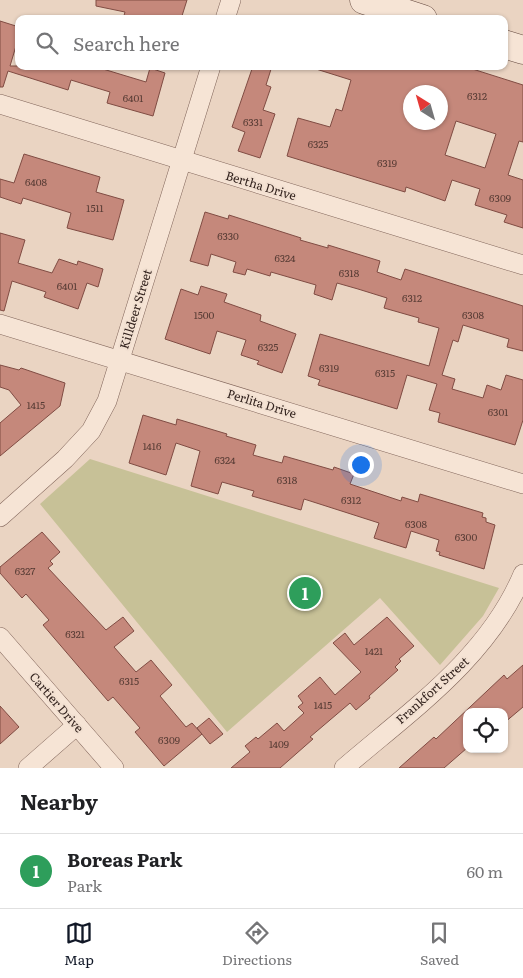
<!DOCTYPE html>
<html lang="en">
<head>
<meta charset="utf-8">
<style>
  :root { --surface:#fff; --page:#f2f2f2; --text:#202124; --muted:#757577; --line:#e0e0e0; --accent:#111827 }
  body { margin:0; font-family:Literata,serif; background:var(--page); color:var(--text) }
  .controls { position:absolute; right:15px; bottom:15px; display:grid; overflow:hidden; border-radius:10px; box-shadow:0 1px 4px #0004 }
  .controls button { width:45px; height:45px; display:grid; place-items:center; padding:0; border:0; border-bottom:1px solid var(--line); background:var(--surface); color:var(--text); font:25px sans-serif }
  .compass { position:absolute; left:403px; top:85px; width:45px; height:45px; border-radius:50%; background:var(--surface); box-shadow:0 1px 4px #0004; rotate:323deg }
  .you { position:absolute; left:360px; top:464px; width:18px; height:18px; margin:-12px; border:4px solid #fff; border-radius:50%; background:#1a73e8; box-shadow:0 0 0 8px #1a73e833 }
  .badge { display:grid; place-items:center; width:32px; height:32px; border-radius:50%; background:var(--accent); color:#fff; font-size:16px; font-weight:700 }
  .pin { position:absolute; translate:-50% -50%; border:2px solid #fff; box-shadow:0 1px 5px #0006 }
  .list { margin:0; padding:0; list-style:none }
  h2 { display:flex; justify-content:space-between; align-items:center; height:65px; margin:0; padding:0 20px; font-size:21px }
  h2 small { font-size:16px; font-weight:400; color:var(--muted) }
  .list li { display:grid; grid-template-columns:32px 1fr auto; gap:15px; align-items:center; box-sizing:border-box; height:75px; padding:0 20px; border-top:1px solid var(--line) }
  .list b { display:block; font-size:19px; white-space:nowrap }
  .list p { margin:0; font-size:16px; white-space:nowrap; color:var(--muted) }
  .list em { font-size:16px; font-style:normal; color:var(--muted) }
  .icon { flex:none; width:28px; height:28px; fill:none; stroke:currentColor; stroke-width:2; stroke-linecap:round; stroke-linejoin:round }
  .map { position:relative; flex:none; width:523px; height:768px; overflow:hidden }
  .search { position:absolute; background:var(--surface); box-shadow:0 1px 4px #0004; left:15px; right:15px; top:15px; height:55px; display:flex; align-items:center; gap:12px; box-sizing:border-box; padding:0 18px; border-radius:10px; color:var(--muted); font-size:19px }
  .sheet { height:140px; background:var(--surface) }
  nav { display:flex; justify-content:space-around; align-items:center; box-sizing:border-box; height:70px; border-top:1px solid var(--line); background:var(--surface); font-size:14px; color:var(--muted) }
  nav a { display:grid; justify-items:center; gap:2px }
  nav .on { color:var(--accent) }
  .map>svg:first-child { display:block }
  .green { fill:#c7c197 }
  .building { fill:#c5887b; stroke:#804c43; fill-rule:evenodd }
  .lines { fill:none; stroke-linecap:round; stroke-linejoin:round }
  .street-casing { stroke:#82665b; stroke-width:20 }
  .secondary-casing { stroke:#64483e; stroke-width:29 }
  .street { stroke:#f6e4d5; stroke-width:19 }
  .secondary { stroke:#f6e4d5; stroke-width:28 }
  .labels { text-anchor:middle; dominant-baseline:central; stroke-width:4; stroke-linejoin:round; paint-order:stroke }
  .number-label { font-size:10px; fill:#583c35 }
  .street-label { font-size:12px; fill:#33231e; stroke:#f2e0d1 }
</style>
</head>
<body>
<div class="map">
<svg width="523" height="768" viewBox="0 0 523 768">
  <rect width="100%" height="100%" fill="#ead4c2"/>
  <polygon class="green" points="90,459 499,588 483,616 440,665 380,598 227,732 40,504"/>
  <g class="building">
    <polygon points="96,0 187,0 181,19 123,19 125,12 96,6"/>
    <polygon points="0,21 19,27 19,36 10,66 93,66 146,82 150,68 165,73 153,116 107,103 110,92 71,80 68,90 8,71 3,87 0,87"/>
    <polygon points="253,66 272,66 266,85 271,87 263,110 275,114 260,158 238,151 245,132 232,127"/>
    <path d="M317,66H463L523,85V142L519,141L508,175L523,180V228L504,222L507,215L475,205L480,189L452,180L445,201L406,187L405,192L287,156L298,118L330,127L336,109L342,111L351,80L316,69ZM410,92H440V122H410ZM456,121L496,134L485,168L445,155Z"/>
    <polygon points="24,154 100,177 96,192 124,200 113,240 67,228 71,213 23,198 21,204 0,197 0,179 14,183"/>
    <polygon points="205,212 228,219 229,215 301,238 300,240 328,248 328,245 380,261 377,272 401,280 405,269 523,306 523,351 507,347 509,339 463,325 458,342 453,340 442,375 455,379 452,389 483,398 487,385 501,390 506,375 523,380 523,420 515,445 438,422 440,413 429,410 437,384 407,375 397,409 318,385 320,380 308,376 320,334 429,366 439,328 418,322 419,318 384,308 387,298 358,289 337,283 332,300 314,294 316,285 271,272 270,276 247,269 245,275 233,272 236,262 211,254 208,266 190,261"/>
    <polygon points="0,233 25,240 18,263 52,273 59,259 77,265 78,261 103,269 98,287 87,283 78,309 44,297 46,292 12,281 4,311 0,310"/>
    <polygon points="201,286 227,294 224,302 261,315 260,321 296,334 282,373 257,364 259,361 241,355 246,340 217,331 210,354 165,339 181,289 198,295"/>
    <polygon points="0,365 19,370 21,368 65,383 60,406 0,456 0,423 21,405 9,390 0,387"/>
    <polygon points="143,415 176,425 177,419 227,434 226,436 256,445 253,455 282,463 284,456 333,470 334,467 354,474 350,484 401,501 402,497 418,502 420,494 483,513 482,517 486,518 486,522 495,525 484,569 439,555 440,552 436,551 439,540 411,531 406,548 374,538 379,523 304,499 301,510 252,496 254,491 222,482 218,494 191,486 200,451 176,443 166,475 129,463"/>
    <polygon points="42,532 60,552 50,561 53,564 48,568 106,630 123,617 134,631 114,647 136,672 151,660 172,685 160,696 186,727 192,723 202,734 164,766 135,732 140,728 113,697 108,701 43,625 49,620 26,594 22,598 0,573 0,567"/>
    <polygon points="387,617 414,646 399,659 401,661 395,667 398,670 369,696 370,698 356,710 350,703 310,737 313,739 280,768 231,768 250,752 245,746 256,737 258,739 277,723 284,731 304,713 298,707 303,703 298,696 320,677 335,695 361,672 333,643 345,633 354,645"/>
    <polygon points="523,665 523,707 504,723 504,712 467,712 467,748 444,768 399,768 434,737 436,739 504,675 507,679"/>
    <polygon points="0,706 19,727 0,744"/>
    <polygon points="209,718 223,734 210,744 197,728"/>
  </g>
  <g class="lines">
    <defs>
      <g id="street">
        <polyline points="225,19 231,0"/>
        <polyline points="0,104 523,265"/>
        <polyline points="0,324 523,484"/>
        <polyline points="0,517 65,459 91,431 107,401 211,66"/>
        <polyline points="0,637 114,768"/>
        <polyline points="28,768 77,725"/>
        <path d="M344,768C410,711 488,658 523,574"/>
      </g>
      <g id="secondary">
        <polyline points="364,0 423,19"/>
        <polyline points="504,44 523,50"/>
      </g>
    </defs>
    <use href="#street" class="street-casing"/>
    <use href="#secondary" class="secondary-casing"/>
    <use href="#street" class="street"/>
    <use href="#secondary" class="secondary"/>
  </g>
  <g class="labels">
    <g class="number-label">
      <text x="477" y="95">6312</text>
      <text x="133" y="97">6401</text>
      <text x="253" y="121">6331</text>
      <text x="318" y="143">6325</text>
      <text x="387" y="162">6319</text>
      <text x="36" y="181">6408</text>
      <text x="500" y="197">6309</text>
      <text x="95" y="207">1511</text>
      <text x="228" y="235">6330</text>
      <text x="285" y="257">6324</text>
      <text x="349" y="272">6318</text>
      <text x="67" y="285">6401</text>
      <text x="412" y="297">6312</text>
      <text x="204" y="314">1500</text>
      <text x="473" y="314">6308</text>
      <text x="268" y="346">6325</text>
      <text x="329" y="367">6319</text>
      <text x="385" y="372">6315</text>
      <text x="36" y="404">1415</text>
      <text x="498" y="411">6301</text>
      <text x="152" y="445">1416</text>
      <text x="225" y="459">6324</text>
      <text x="287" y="479">6318</text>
      <text x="351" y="499">6312</text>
      <text x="416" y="523">6308</text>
      <text x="466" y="536">6300</text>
      <text x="25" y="570">6327</text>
      <text x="75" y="633">6321</text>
      <text x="374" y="650">1421</text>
      <text x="129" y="680">6315</text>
      <text x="323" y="704">1415</text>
      <text x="169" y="739">6309</text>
      <text x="279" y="743">1409</text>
    </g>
    <g class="street-label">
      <text transform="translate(261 185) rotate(17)">Bertha Drive</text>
      <text transform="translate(135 309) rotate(-73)">Killdeer Street</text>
      <text transform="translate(262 403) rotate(17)">Perlita Drive</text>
      <text transform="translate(432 690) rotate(-42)">Frankfort Street</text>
      <text transform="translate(57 702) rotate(49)">Cartier Drive</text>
    </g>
  </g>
</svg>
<div class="controls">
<button><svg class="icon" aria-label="locate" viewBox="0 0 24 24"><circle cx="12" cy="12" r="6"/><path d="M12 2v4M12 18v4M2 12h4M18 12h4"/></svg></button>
</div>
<svg class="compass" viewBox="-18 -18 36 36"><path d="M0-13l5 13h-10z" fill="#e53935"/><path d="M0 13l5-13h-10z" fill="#757577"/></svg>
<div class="you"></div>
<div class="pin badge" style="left:305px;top:593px;background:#2e9e5b">1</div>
<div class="search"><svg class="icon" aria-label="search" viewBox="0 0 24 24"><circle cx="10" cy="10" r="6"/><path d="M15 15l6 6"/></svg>Search here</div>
</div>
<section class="sheet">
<h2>Nearby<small></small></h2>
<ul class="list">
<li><span class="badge" style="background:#2e9e5b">1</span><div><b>Boreas Park</b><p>Park</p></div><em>60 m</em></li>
</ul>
</section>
<nav>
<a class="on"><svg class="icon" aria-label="map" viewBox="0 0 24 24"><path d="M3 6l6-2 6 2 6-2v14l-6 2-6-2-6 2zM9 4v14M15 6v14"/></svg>Map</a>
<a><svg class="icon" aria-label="directions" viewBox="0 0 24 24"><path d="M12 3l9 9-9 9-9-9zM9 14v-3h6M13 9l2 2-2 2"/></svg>Directions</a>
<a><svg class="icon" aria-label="saved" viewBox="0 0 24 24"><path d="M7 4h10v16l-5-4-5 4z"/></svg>Saved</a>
</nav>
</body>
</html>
